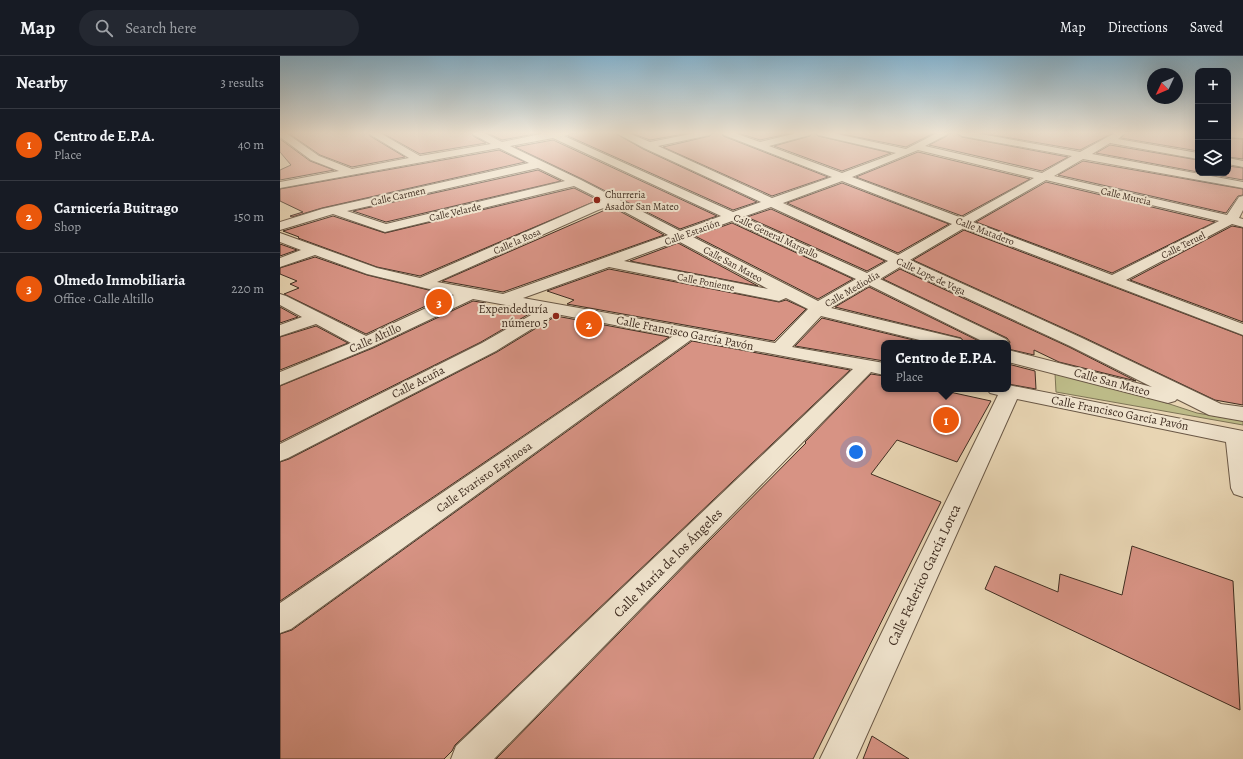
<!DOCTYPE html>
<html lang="en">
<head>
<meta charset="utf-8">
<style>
  :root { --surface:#171b24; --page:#242831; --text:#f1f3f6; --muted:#9ea1a6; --line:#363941; --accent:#ea580c }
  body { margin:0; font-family:Alegreya,serif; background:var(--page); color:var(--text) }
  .controls { position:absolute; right:12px; top:12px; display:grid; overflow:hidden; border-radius:8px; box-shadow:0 4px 16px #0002 }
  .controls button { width:36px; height:36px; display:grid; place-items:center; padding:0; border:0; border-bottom:1px solid var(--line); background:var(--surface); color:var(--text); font:20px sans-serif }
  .compass { position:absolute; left:867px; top:12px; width:36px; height:36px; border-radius:50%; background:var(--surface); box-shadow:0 4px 16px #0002; rotate:226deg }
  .you { position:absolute; left:576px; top:396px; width:14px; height:14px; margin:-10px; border:3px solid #fff; border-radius:50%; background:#1a73e8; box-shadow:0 0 0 6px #1a73e833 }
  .badge { display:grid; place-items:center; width:26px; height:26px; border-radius:50%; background:var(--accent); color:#fff; font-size:13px; font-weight:700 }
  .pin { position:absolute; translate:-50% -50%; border:2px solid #fff; box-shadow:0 1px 4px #0006 }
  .popup { position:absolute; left:601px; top:284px; width:130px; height:52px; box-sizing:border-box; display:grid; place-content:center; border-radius:8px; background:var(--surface); filter:drop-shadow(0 1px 3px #0005); font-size:13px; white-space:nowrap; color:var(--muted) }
  .popup b { font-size:15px; color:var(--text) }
  .popup::after { content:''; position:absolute; left:50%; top:100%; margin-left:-8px; border:8px solid transparent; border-top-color:var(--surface) }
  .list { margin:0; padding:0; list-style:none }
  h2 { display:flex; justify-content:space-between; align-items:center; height:52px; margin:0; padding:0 16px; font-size:17px }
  h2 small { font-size:13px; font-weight:400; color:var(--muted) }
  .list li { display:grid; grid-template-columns:26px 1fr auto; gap:12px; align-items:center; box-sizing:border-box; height:72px; padding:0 16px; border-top:1px solid var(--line) }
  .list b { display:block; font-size:15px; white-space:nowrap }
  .list p { margin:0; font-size:13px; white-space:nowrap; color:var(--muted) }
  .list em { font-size:13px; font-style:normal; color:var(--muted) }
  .icon { flex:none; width:22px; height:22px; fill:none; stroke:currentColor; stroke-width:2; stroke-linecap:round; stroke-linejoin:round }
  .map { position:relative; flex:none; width:963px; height:703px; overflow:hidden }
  header { display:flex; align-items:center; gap:24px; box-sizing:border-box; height:56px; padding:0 20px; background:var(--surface); border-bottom:1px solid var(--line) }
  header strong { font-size:19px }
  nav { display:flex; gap:22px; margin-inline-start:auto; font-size:14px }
  .search { width:280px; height:36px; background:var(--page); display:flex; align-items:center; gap:10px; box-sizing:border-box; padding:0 14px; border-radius:22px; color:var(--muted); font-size:15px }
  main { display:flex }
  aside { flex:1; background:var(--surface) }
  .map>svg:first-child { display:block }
  .green { fill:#bdbb88; stroke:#7e7455 }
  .building { fill:#d79384; stroke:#402e22 }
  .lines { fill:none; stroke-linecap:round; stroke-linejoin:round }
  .minor-casing { stroke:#6a5846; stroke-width:2 }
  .minor { fill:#f0e4ce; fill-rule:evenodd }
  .poi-dot { fill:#8f2418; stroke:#f0e4ce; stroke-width:1.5 }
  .labels { text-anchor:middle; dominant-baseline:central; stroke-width:4; stroke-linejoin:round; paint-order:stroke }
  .far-poi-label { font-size:10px; fill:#402e22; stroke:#f0e4ce; text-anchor:start }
  .far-street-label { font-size:10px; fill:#402e22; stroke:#f0e4ce }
  .poi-label { font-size:12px; fill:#402e22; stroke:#f0e4ce; text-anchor:end }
  .street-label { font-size:12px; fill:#402e22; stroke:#f0e4ce }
  .near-street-label { font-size:14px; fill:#402e22; stroke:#f0e4ce }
</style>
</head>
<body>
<header>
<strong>Map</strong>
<div class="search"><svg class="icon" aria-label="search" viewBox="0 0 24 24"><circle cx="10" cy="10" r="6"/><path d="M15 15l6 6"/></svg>Search here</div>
<nav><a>Map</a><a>Directions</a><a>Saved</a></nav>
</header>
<main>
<aside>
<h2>Nearby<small>3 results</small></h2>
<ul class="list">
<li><span class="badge">1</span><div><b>Centro de E.P.A.</b><p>Place</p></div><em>40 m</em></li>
<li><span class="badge">2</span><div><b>Carnicería Buitrago</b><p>Shop</p></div><em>150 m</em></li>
<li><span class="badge">3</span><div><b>Olmedo Inmobiliaria</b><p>Office · Calle Altillo</p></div><em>220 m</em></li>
</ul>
</aside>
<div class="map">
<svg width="963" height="703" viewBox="0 0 963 703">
  <rect width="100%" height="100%" fill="#e8d5b3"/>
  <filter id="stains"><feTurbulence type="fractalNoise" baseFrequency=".005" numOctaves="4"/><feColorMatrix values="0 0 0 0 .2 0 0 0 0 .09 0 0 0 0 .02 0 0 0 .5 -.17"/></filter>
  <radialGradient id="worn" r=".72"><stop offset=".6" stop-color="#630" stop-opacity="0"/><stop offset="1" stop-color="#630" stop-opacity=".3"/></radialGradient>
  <polygon class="green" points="775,317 862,339 917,357 963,365 963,369 776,336"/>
  <g class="building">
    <polygon points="8,77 89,77 90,80 125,101 72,111 40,99"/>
    <polygon points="102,77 192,77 193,80 206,87 140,98"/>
    <polygon points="207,77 260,77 222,84"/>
    <polygon points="290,77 335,77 363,93 477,146 453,154 288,80"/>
    <polygon points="351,77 410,77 370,84"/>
    <polygon points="432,77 442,77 443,80 548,121 492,140 383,91 430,80"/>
    <polygon points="458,77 512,77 480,84"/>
    <polygon points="532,77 536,77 538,80 611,97 562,115 494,90 530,80"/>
    <polygon points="557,77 654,77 626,91"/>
    <polygon points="668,77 676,77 682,81 788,101 762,115 649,89 667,80"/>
    <polygon points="701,77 833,77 800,94"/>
    <polygon points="846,77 918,77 918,95 841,82"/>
    <polygon points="948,82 963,83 963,103 948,101"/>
    <polygon points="0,83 30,105 54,114 0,124 0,114 11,109 0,96"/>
    <polygon points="273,84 437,160 400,173 302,123 235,91"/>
    <polygon points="830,89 918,104 918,116 816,97"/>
    <polygon points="219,94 245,106 42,152 12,161 10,160 23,156 0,145 0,133"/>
    <polygon points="638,96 750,123 682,160 576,121"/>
    <polygon points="803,105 963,133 963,139 958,140 946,157 778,119"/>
    <polygon points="948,110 963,112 963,124 923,117 948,117"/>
    <polygon points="258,114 281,125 106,166 73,155"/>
    <polygon points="766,126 935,166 832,217 696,166"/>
    <polygon points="562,127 669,168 618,197 507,147"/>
    <polygon points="294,132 318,144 140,220 97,211 18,182 19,181 3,175 53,160 105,177"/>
    <polygon points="332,151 384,179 223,236 162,225"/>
    <polygon points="491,153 605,205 587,215 467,161"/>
    <polygon points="452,167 573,223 538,243 415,180"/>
    <polygon points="952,170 963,172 963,266 850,224"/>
    <polygon points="684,174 963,280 963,349 935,344 803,281 633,204"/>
    <polygon points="398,187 478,230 350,205"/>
    <polygon points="0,188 17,194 0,200"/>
    <polygon points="35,201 87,219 169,239 86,278 4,238 19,232 10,228 17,225 0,218 0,212"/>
    <polygon points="329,213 499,246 506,244 526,253 494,285 287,248 294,244 267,235"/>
    <polygon points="620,213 789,291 856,325 779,306 754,294 754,299 728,293 730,286 727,282 603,223"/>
    <polygon points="589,231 703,287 685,287 681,282 555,251"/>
    <polygon points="193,245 206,247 199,250 249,258 201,286 0,386 0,330 93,292"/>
    <polygon points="0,251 18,261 0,267"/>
    <polygon points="276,260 389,281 0,545 0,406 9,403 217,296"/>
    <polygon points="542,262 646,287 604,287 604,305 515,290"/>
    <polygon points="36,270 68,287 0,314 0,281"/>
    <polygon points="412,285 570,314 175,689 172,695 164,703 0,703 0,578 12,574"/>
    <polygon points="728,308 755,315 756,333 728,328"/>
    <polygon points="591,318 604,320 604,333 656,333 711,345 677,406 617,384 591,418 661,446 533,703 216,703 422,492 526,387 525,386"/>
    <polygon points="852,490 953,525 960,654 705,533 715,510 778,536 780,518 842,539"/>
    <polygon points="592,680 629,703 583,703"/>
  </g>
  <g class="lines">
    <defs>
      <g id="minor">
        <path d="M0,77H6L39,100L72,113L129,102L91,79L90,77H100L140,100L211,88L194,79L193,77H204L222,86L266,77H289L288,79L284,80L453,156L481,146L364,92L336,77H348L370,86L416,77H431L430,79L378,90L492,142L552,121L444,79L443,77H454L480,86L517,77H531L530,79L489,90L562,117L616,97L538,79L537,77H552L626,93L657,77H667L666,79L645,90L762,117L792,100L682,80L677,77H695L800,96L835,77H845L838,83L918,97V103L830,87L812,98L963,126V132L803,103L774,120L947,159L959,141L963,140V154L959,162L963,163V171L952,168L846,224L963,268V279L684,172L630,204L802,282L941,348L963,351V365L929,359L897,343L895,345L888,347L728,306V294L872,331L790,290L620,211L600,223L726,283L729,287L728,289V287H706L589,229L551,252L681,283L684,287H652L541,260L512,291L604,307V319L591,316L214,703H171L176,690L573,313L412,283L11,573L0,577V547L393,280L276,258L216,295L8,402L0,405V388L202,287L258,255L193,243L92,291L0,329V316L71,287L36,268L0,280V269L22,261L0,249V238L6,240L86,280L174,239L87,218L35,199L0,211V202L21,194L0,186V177L97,212L140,222L310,148L322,144L294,130L105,176L53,158L0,174V166L42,153L249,107L219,92L0,132V126L59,115L31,104L0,81ZM273,82L441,160L400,175L301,124L230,90ZM638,94L754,122L682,162L572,121ZM258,112L285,125L106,168L67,155ZM766,124L939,165L832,219L693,166ZM562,125L672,168L618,199L503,147ZM332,149L388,179L223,238L157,226L318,154ZM491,151L608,205L587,217L463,161ZM452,165L576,223L538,245L411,180ZM398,185L488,233L344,205ZM329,211L499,245L506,242L528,253L495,287L243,242Z"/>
        <polygon points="948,77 963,77 963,82 948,81"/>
        <polygon points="948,102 963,105 963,111 948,108"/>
        <polygon points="728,329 963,375 963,441 954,438 951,432 946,386 737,343 576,703 540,703 718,339 710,337 707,333 728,333"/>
      </g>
    </defs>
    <use href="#minor" class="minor-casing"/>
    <use href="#minor" class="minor"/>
  </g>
  <linearGradient id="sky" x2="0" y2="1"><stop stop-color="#87b6d2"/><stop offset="0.44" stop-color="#f5ecdd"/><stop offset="1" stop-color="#f5ecdd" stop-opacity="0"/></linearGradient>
  <rect width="963" height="175" fill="url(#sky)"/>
  <g class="poi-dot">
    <circle cx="317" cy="144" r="4"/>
    <circle cx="276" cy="260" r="4"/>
  </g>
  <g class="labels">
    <g class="far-poi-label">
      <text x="325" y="138">Churreria<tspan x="325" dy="12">Asador San Mateo</tspan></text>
    </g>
    <g class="far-street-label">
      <text transform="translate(118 140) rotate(-13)">Calle Carmen</text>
      <text transform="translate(846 140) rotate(13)">Calle Murcia</text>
      <text transform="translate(175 156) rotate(-13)">Calle Velarde</text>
      <text transform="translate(705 175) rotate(21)">Calle Matadero</text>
      <text transform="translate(412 176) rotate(-20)">Calle Estación</text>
      <text transform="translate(496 180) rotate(25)">Calle General Margallo</text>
      <text transform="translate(237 185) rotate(-24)">Calle la Rosa</text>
      <text transform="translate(903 189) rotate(-27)">Calle Teruel</text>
      <text transform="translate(453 208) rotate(28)">Calle San Mateo</text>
      <text transform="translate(651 220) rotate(25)">Calle Lope de Vega</text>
      <text transform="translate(426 226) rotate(11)">Calle Poniente</text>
      <text transform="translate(572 233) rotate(-30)">Calle Mediodía</text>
    </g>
    <g class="poi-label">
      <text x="268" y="253">Expendeduría<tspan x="268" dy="14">número 5</tspan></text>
    </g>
    <g class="street-label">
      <text transform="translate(405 277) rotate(11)">Calle Francisco García Pavón</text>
      <text transform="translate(95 282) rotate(-24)">Calle Altillo</text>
      <text transform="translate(138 326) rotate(-27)">Calle Acuña</text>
      <text transform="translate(832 326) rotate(15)">Calle San Mateo</text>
      <text transform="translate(840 357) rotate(11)">Calle Francisco García Pavón</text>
      <text transform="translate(204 421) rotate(-35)">Calle Evaristo Espinosa</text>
    </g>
    <g class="near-street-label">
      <text transform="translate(388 507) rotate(-45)">Calle María de los Ángeles</text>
      <text transform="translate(644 519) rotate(-65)">Calle Federico García Lorca</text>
    </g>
  </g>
  <rect width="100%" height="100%" filter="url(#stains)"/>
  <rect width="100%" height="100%" fill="url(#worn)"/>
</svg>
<div class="controls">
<button>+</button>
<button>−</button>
<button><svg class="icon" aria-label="layers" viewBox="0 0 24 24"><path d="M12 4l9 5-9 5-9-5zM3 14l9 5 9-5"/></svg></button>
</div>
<svg class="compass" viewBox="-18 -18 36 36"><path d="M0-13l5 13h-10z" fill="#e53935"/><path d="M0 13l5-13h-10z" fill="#9ea1a6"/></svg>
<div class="you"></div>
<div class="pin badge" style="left:666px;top:364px">1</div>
<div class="popup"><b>Centro de E.P.A.</b>Place</div>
<div class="pin badge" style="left:309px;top:268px">2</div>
<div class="pin badge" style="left:159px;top:246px">3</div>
</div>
</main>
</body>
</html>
